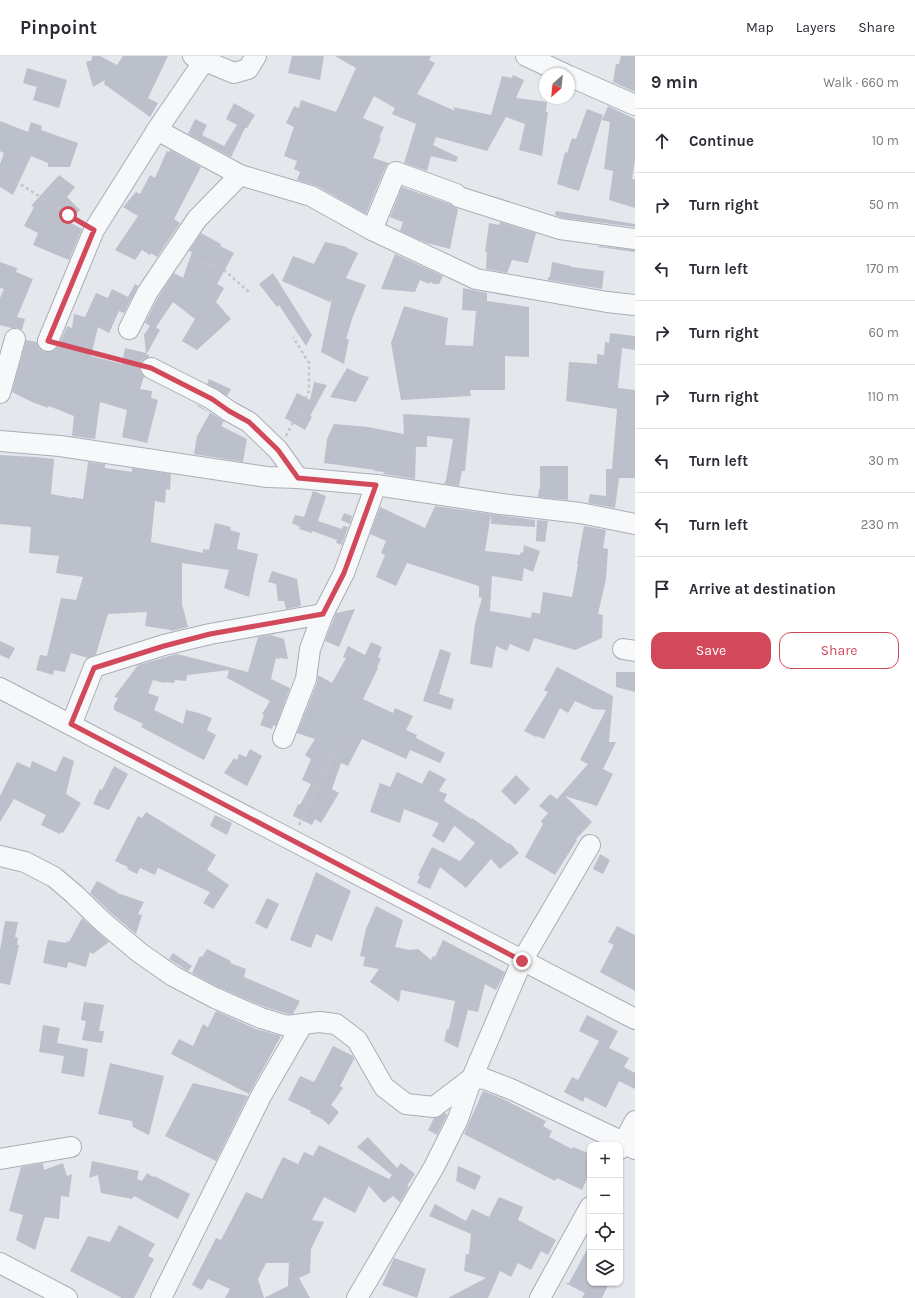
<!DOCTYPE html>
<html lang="en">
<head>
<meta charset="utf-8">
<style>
  :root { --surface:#fff; --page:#f7f7f7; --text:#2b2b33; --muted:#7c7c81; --line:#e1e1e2; --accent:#d1495b }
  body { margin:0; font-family:Karla,sans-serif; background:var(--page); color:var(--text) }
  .controls { position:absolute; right:12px; bottom:12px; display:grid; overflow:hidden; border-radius:8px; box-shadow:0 1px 3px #0004 }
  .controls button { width:36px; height:36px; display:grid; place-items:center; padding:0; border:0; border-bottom:1px solid var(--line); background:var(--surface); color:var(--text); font:20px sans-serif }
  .compass { position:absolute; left:539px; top:12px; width:36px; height:36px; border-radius:50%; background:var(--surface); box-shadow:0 1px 3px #0004; rotate:207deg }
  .stop { position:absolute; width:12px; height:12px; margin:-9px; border:3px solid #d1495b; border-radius:50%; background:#fff }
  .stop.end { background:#d1495b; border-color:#fff; box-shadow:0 1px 4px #0008 }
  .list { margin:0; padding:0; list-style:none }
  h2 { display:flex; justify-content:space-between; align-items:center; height:52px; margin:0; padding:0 16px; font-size:17px }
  h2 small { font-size:13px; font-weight:400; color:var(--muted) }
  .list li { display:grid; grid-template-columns:26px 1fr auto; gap:12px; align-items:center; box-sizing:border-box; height:64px; padding:0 16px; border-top:1px solid var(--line) }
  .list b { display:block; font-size:15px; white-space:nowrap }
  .list em { font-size:13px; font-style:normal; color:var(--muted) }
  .actions { display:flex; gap:8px; padding:12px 16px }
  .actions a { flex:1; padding:9px 0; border:1px solid var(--accent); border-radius:12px; text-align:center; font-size:14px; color:var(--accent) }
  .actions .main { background:var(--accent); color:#fff }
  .icon { flex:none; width:22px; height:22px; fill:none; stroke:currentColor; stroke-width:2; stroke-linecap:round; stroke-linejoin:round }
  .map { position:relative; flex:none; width:635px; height:1242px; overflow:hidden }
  header { display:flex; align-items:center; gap:24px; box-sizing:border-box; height:56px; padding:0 20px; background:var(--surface); border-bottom:1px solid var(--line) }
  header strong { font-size:19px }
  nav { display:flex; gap:22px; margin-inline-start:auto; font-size:14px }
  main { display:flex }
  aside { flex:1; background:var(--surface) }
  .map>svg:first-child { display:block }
  .building { fill:#bbc0ca; fill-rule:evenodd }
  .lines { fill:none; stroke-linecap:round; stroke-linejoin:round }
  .minor-casing { stroke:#a9aeb7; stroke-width:22 }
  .path { stroke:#c2c5cb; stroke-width:2.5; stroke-dasharray:3 3; stroke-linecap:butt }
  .minor { stroke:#f7f8fa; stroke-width:20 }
  .route { stroke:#d1495b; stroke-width:5 }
</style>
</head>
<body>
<header>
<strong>Pinpoint</strong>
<nav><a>Map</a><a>Layers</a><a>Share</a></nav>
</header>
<main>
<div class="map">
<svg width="635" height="1242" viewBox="0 0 635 1242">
  <rect width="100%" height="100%" fill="#e4e7ec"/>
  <g class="building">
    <polygon points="92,0 100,0 117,9 123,0 168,0 148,42 158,47 150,61 104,28 105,24 93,31 86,6 92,4"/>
    <polygon points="292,0 324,0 320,24 288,17"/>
    <polygon points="335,0 431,0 429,4 435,7 417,38 455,55 453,51 491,59 502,20 512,22 513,19 524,24 516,42 547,46 546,56 548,56 542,100 519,94 525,68 506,61 487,95 436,81 433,89 458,101 456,106 431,100 427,115 404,107 416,68 392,58 395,52 374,40 363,62 384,71 379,82 381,82 373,102 389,107 385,112 366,158 317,130 297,124 300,116 294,113 297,105 284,100 294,71 286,67 294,50 299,52 301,44 336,56 356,12"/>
    <polygon points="621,0 635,0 635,36 613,26 616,8 619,8"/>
    <polygon points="27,12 67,24 59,52 33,44 37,31 23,27"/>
    <polygon points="234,47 255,59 247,72 245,72 231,101 188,78 195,63 207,69 202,79 224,90 237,69 226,63"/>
    <polygon points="608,50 635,63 635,104 632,123 635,123 635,152 609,144 613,115 604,113 610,66 602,64"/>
    <polygon points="587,53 603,59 579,135 557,128 565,96 567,97 572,82 576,83"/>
    <polygon points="0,65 28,76 31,66 42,70 41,74 78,87 70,111 48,111 48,107 31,100 13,139 0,131 0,108 4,97 0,95"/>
    <polygon points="170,94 201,111 174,163 180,167 157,201 151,197 150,199 142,194 135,204 115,194 138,160 123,151 136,136 140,138 150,119 155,122 167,95 169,96"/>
    <polygon points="59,119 75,131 67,141 80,154 69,166 82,173 69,204 33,189 38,177 24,170 34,151 31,150"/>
    <polygon points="402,131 450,148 458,153 450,193 427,187 400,175 403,166 390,161"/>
    <polygon points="556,155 635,168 635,171 563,162 555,159"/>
    <polygon points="500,166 536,177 528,207 512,204 507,217 486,213 487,196 485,196 489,167 499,169"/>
    <polygon points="201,177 221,188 220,190 234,197 217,228 224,232 216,246 231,263 197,294 182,285 195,263 173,246 156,271 160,274 146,299 149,299 149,301 144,303 141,306 140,312 141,318 144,320 140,333 152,335 151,342 158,344 147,387 122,381 127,354 100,346 95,383 72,380 74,360 49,350 48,352 32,346 12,336 26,284 37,286 39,292 44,296 50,296 55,294 59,289 67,270 72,272 74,258 85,261 96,237 108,242 112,233 128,241 135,228 138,230 124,257 119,255 109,277 98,271 91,300 122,308 125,292 146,297 144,279 150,270 145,267 157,243 174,217 183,222 192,196 189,195"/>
    <polygon points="325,186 347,191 347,192 358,197 346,222 366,229 353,260 346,283 349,283 344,308 321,296 332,242 330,246 282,225 293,200 314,208"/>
    <polygon points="599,190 635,194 635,196 598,191"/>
    <polygon points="395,198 443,220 439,228 434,228 430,226 429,228 420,224 415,236 381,233"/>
    <polygon points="0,206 17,212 16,216 33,223 17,261 25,263 22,274 18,272 11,272 0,269 0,242 4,233 0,232"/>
    <polygon points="552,206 571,210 571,211 604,215 602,233 548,224 548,221 550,221"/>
    <polygon points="273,217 312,279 306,290 279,249 277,251 259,228"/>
    <polygon points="463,232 487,237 487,245 529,251 529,301 505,300 505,334 470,334 471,340 401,344 391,287 404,250 448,262 445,289 473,290 476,255 462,254"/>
    <polygon points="610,277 635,280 635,294 622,292 618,332 635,334 635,422 619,422 615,452 588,447 590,438 606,440 606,413 612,413 617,353 566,345 569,306 597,308 597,298 604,299 605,286 609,287"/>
    <polygon points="347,312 361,319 369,321 356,346 330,341"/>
    <polygon points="209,323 231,333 227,340 207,328"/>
    <polygon points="314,326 327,329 310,360 312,361 305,374 285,362 297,337 310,344"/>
    <polygon points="198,349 224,365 221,370 247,383 243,406 194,398 197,380 210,357 197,350"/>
    <polygon points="403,358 470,362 465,415 462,415 459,430 444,428 446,424 453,383 427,380 427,391 416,391 415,423 383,418 384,416 374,415 375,414 324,407 327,383 334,368 368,371 404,378"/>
    <polygon points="0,399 35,401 54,403 51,438 72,442 72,441 83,443 88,406 105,408 105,412 132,416 132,412 171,418 170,434 166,433 165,447 155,445 151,486 203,497 203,493 209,494 215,467 231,471 230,474 240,477 237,493 258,498 249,541 224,532 229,514 182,507 182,548 188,571 171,575 171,574 145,570 147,556 108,558 96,598 88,602 71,597 65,616 54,614 53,619 36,614 40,599 47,600 61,542 76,544 83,521 56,517 59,500 29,497 31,471 0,468"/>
    <polygon points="540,410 568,410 568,444 538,441 539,433 540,433"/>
    <polygon points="313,435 326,440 318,465 342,473 343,470 348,471 342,489 336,487 337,484 312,475 312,477 299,473 300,471 292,467 295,459 304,461"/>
    <polygon points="435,450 491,458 485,495 520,499 521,496 523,497 524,489 540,495 533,516 524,512 522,525 492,520 490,555 531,562 532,556 540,558 543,536 572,541 578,508 577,508 584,470 606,474 603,492 608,493 606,523 598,558 603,559 602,582 575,594 534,582 529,596 510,588 507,595 496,590 492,612 470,608 475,568 482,542 479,541 479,530 407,507 396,530 376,521 385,499 381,497 386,485 370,478 380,451 425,472"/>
    <polygon points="344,457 352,460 350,468 341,464"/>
    <polygon points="491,458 535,464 535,471 491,468"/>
    <polygon points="537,464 548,465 545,486 536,485"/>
    <polygon points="272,515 297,523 301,550 286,553 284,545 278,545 276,528 268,526"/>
    <polygon points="355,553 339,591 325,585 336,557"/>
    <polygon points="271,579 284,583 288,603 280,602 279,603 276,602 271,623 290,632 276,670 273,669 272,673 260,669 264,659 262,658 270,645 227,622 229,614 187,619 186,625 175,624 174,627 165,626 164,627 153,624 148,637 159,641 154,654 183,668 186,654 199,657 212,662 207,674 216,679 204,704 141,671 143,668 114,654 114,649 118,642 114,641 138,609 177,598 248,616 258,581"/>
    <polygon points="0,585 15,592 9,603 0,599"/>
    <polygon points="371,586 382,591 378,601 381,603 377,611 378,612 363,643 393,657 395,652 413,660 406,674 417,679 416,682 445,697 440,707 410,694 406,703 362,683 348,710 341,707 332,733 339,737 321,767 315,763 312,769 293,760 298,748 300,749 311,728 302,724 311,703 305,699 315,683 297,677 317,627 318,619 332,627 346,602 343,601 348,590 365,599"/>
    <polygon points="440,593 451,597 439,638 454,643 451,654 423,645"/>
    <polygon points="557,611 613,640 609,686 616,686 603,713 613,718 597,750 565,740 592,766 576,783 577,784 555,819 525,801 543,768 541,765 548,757 539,750 550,738 557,743 588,708 580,704 606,654 593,653 575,645 568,657 560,652 544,683 537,680 536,681 524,675 548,636 544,634"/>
    <polygon points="616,616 635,616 635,636 616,631"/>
    <polygon points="250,693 262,700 247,730 224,717 234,702 237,704 239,698 246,701"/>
    <polygon points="63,700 74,705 66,738 81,747 63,777 61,776 60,778 41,769 46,759 14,743 0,766 0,740 17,706 30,712 32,705 56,716"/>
    <polygon points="114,710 128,718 109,754 93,748 100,733 102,734"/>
    <polygon points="429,714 446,723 439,735 447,738 444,745 471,763 472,762 509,788 510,787 519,797 500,813 491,803 466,832 440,811 430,833 417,827 420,820 418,819 432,791 460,805 475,787 455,770 453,772 453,771 444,787 432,780 439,767 404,753 400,767 370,756 380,727 390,731 397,716 422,728"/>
    <polygon points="516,719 530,733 515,749 501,735"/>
    <polygon points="146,756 216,799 207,814 229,829 213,853 203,847 210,836 158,812 155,819 140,812 137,818 127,813 128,811 115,805 138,760 142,762"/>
    <polygon points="215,759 232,767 227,779 210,770"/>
    <polygon points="600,798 610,804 603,818 593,813"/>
    <polygon points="316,816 351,835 332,885 316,878 311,892 290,884"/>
    <polygon points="97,825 117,836 117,837 144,846 138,858 142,859 136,878 111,857 90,837"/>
    <polygon points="267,842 279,848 267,873 255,867"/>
    <polygon points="376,850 403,864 395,891 410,894 418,893 431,904 433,900 435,901 443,884 505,916 496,934 485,928 478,956 468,954 458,992 444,985 447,973 449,973 455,945 401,934 399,946 370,926 379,913 363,910 365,901 360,900 366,873"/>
    <polygon points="82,862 109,886 93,898 90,896 86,911 68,906 67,912 43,907 48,884 66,887 67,885 69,886"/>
    <polygon points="5,865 18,866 15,881 18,882 17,889 19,889 10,929 0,927 0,894"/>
    <polygon points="617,870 635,879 635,935 600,916 614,889 608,886"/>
    <polygon points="207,893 231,905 230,907 246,913 244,921 300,945 293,958 288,958 265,951 220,932 192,917 200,900 202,901"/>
    <polygon points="173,897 192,910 188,915 169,903"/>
    <polygon points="84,946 104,949 99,975 104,975 102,987 82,984 86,965 81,964"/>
    <polygon points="216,955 256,973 281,980 249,1038 171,998 179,983 193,990 203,968 208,971"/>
    <polygon points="587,959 618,975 609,992 629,1002 624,1011 635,1017 635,1033 619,1025 606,1052 585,1041 583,1046 564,1036 572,1021 578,1024 599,985 579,975"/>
    <polygon points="43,969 60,972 57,987 88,993 84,1021 61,1017 64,1000 39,996"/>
    <polygon points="333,990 353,1000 354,1003 340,1030 343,1032 331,1049 339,1056 329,1069 322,1063 310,1057 311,1055 288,1044 300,1020 314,1026"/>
    <polygon points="110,1007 164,1020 149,1079 133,1071 132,1065 98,1058"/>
    <polygon points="193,1027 248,1040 216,1105 165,1080"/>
    <polygon points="483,1035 501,1042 546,1065 543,1070 552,1075 549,1081 572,1093 573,1091 590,1098 590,1116 582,1134 557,1122 555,1125 464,1078"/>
    <polygon points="445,1057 447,1059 437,1079 428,1074 434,1062 440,1060"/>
    <path d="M368,1081L397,1112L401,1107L415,1118L407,1130L409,1131L400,1146L393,1140L384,1147L369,1130L355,1157L324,1141L312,1164L324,1166L311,1193L310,1217L299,1222L310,1242H225L230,1233L208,1223L202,1234L192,1229L216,1182L221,1184L246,1136L262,1143L283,1101L298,1108L304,1096L313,1100L319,1089L389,1123L392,1119L357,1091ZM266,1207H289L288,1230L264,1242L258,1223Z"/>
    <polygon points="92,1105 139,1115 137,1123 142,1125 147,1117 153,1121 154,1120 190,1138 178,1163 134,1140 132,1143 101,1137 98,1119 89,1122"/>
    <polygon points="43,1107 44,1114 63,1107 67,1120 72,1118 69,1141 61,1140 59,1163 45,1161 35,1194 16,1184 23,1159 9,1155 21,1111"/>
    <polygon points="458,1110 481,1120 475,1134 456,1125"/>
    <polygon points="499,1141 523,1151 518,1164 556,1184 548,1199 541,1195 531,1214 518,1207 511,1221 500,1215 488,1242 448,1242 486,1222 464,1215 466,1198 469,1198 471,1178 429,1160 435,1148 466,1165 472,1153 489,1161"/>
    <polygon points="119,1169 155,1188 148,1200 154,1203 134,1242 122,1242 70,1215 88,1180 110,1186"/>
    <polygon points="590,1188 590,1227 609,1227 602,1242 582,1242 585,1237 565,1227 569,1227"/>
    <polygon points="394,1202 426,1213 417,1242 382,1229"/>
  </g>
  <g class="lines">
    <defs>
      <g id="minor">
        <polyline points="193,0 234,17 248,13 256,0"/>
        <polyline points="526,0 565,18"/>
        <polyline points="569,20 635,49"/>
        <polyline points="157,74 240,119 311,140 372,174 476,223 607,246 635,249"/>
        <polyline points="372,174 396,116 456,138 459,141 560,173 635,183"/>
        <polyline points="129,273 147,237 197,163 240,119"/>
        <polyline points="48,285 94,174 157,74 204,5"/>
        <polyline points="151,312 212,343 229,355 249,366 278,394 298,422"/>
        <polyline points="0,337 15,283"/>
        <polyline points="0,385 60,390 267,421 298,422 376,429 501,448 580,457 635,468"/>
        <polyline points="623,593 635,595"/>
        <polyline points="0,632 635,963"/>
        <polyline points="71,669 94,611 164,589 210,578 323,558"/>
        <polyline points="283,682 306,623 310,593 323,558 344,517 376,429"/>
        <polyline points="0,800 25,806 54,821 74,838 103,866 140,897 173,920 215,942 261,962 287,970 319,966 336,968 357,984 384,1031 406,1048 434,1051 472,1022 485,1023 513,1034 623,1086 635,1093"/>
        <polyline points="620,1093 635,1065"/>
        <polyline points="0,1103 71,1091"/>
        <polyline points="0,1207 67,1242"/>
        <polyline points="161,1242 261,1040 302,969"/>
        <polyline points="357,1242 434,1111 458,1063 472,1022 522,905 590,789"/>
        <polyline points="540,1242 590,1151"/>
      </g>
    </defs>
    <use href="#minor" class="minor-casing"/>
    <g class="path">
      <polyline points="0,117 9,121 80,166"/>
      <polyline points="190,202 224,214 249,236"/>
      <polyline points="64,289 135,308"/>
      <polyline points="286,380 302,350 309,335 309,307 293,281"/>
      <polyline points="299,769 340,686"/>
    </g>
    <use href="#minor" class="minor"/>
  </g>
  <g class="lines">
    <polyline class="route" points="68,159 94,174 48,285 151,312 212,343 229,355 249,366 278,394 298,422 376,429 344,517 323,558 210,578 164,590 94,612 71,668 522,905"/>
  </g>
</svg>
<div class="controls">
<button>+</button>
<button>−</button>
<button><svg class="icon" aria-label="locate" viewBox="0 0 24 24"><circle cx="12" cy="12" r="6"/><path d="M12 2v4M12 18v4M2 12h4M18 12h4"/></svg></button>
<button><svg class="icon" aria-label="layers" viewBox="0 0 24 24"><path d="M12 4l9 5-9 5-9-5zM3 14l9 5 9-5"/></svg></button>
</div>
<svg class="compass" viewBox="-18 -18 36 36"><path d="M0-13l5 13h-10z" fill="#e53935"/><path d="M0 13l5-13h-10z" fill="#7c7c81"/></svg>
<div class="stop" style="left:68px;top:159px"></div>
<div class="stop end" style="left:522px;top:905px"></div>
</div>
<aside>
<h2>9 min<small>Walk · 660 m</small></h2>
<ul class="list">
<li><svg class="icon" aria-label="ahead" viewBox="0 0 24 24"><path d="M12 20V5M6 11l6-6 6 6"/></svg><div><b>Continue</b></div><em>10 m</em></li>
<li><svg class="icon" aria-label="right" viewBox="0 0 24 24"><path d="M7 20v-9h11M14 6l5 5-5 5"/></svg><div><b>Turn right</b></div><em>50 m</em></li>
<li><svg class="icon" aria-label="left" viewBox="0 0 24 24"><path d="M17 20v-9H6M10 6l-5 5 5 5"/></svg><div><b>Turn left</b></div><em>170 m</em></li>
<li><svg class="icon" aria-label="right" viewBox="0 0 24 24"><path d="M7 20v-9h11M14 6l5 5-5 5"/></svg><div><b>Turn right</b></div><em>60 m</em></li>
<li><svg class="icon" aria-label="right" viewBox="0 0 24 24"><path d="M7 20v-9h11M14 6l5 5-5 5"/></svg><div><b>Turn right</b></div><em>110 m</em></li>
<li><svg class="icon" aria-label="left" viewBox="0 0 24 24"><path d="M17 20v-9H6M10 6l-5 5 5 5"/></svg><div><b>Turn left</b></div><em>30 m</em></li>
<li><svg class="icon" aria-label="left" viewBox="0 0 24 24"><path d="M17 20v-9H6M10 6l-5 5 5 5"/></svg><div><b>Turn left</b></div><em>230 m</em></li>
<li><svg class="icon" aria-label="arrive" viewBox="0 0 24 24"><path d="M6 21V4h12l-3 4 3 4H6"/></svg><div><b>Arrive at destination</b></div></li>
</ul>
<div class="actions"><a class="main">Save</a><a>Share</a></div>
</aside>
</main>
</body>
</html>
